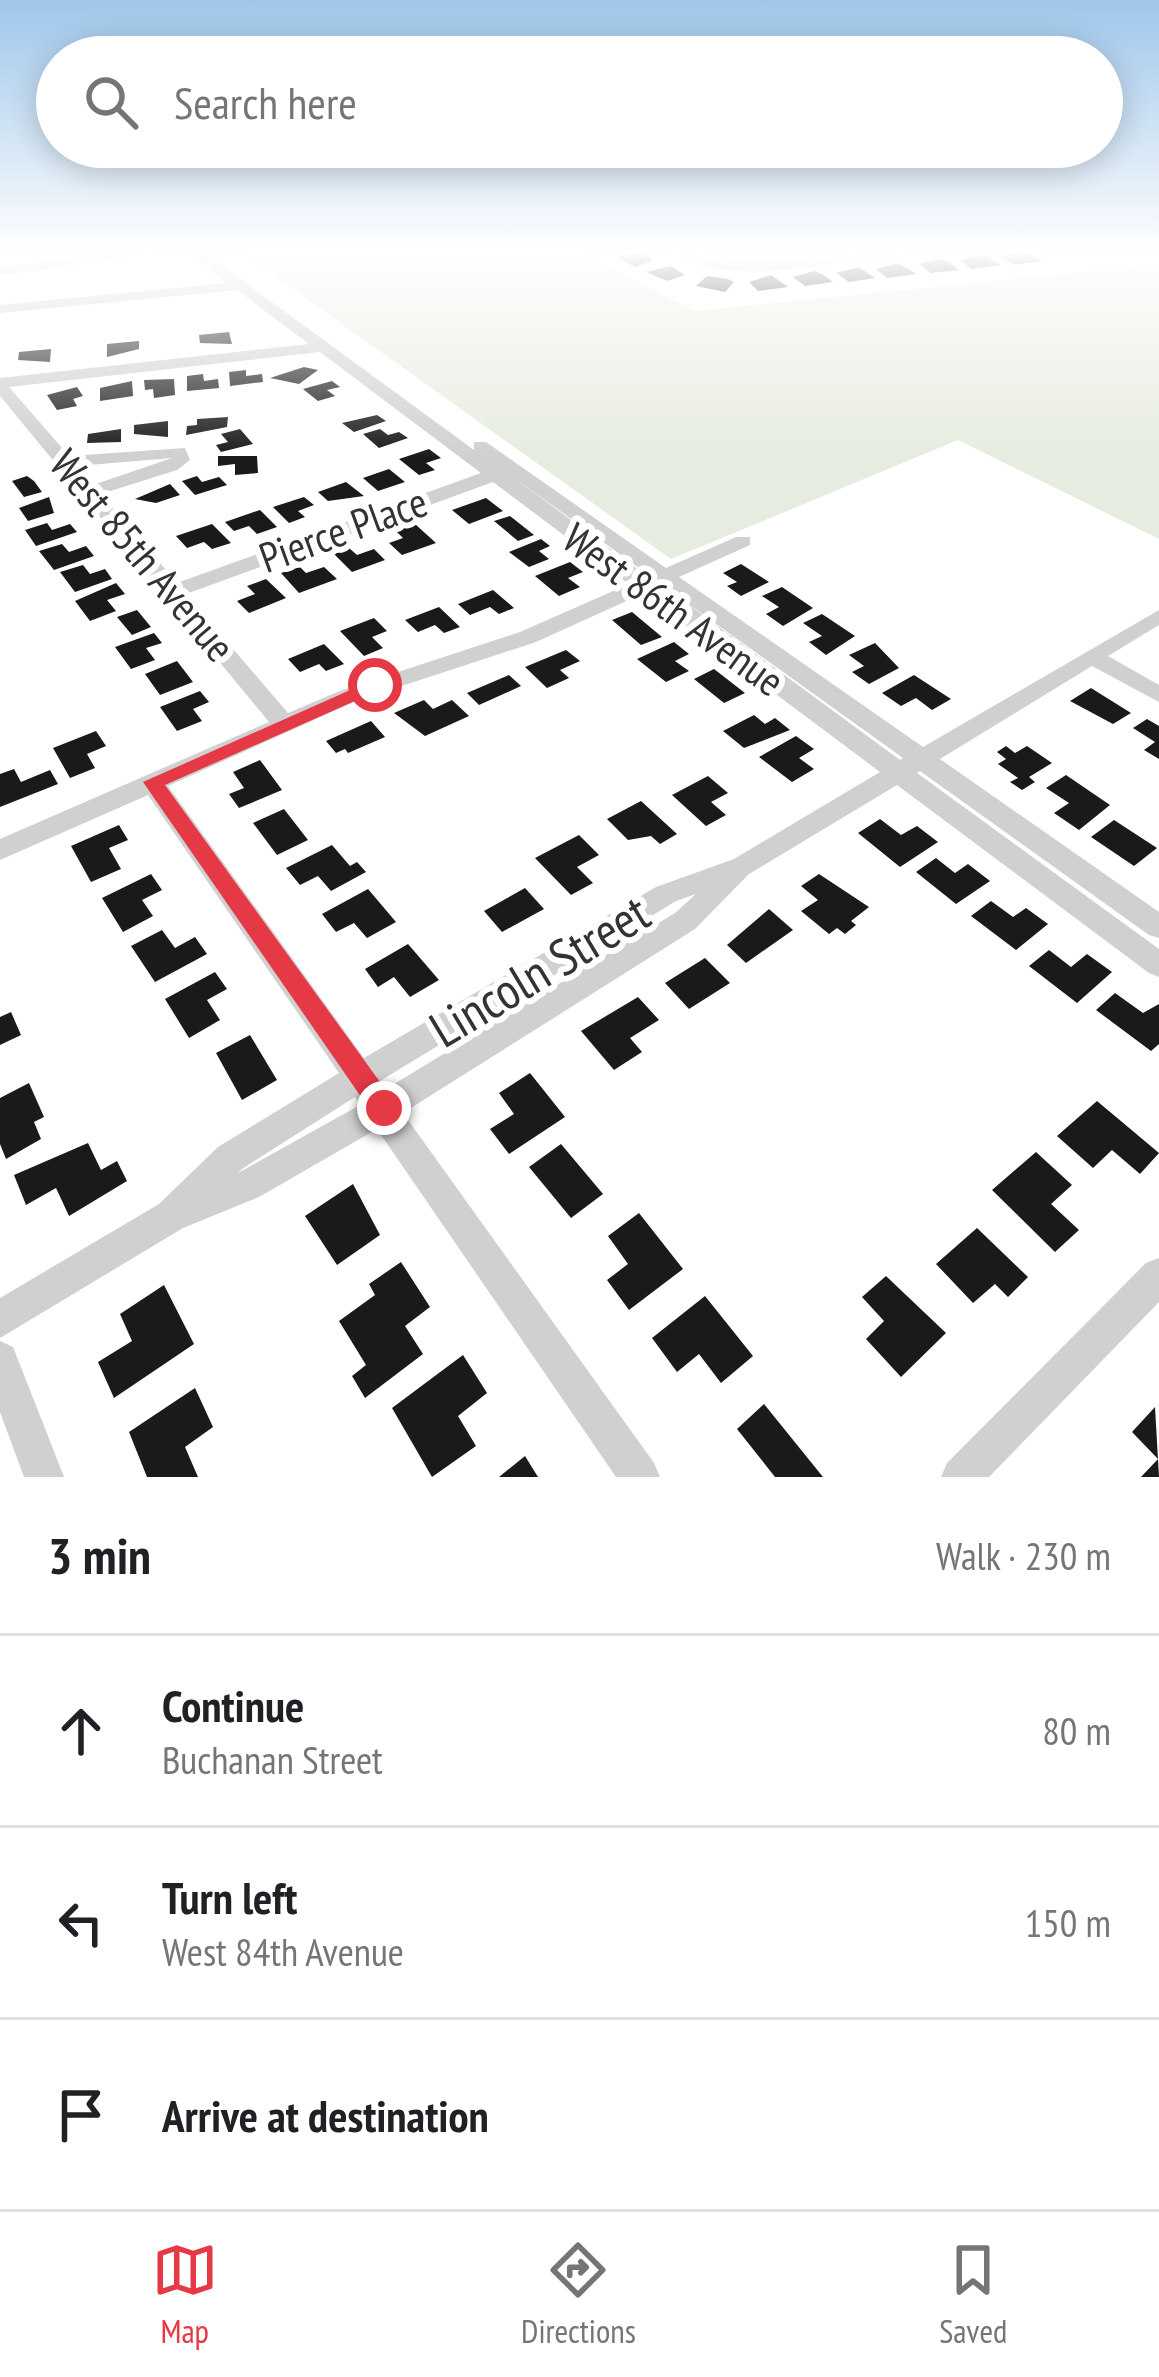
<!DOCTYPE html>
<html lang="en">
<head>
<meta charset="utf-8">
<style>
  :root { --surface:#fff; --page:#f2f2f2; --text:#202124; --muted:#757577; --line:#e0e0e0; --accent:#e63946 }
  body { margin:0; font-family:"PT Sans Narrow",sans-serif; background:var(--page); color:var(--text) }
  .stop { position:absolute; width:36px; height:36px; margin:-27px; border:9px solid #e63946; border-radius:50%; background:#fff }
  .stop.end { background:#e63946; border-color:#fff; box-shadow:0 3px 12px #0008 }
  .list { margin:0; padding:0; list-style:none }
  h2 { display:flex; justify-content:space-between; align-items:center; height:156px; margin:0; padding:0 48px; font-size:51px }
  h2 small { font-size:39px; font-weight:400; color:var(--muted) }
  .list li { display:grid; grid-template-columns:78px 1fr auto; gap:36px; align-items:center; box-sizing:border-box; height:192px; padding:0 48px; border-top:3px solid var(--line) }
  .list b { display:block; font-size:45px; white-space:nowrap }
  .list p { margin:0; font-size:39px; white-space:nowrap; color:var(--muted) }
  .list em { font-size:39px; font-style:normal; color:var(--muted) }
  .icon { flex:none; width:66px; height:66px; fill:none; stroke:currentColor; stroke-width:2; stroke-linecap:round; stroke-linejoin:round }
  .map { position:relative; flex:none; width:1159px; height:1477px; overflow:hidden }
  .search { position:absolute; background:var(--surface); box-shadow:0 6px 30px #0003; left:36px; right:36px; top:36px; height:132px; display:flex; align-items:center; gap:30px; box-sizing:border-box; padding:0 42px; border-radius:66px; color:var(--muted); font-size:45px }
  .sheet { height:732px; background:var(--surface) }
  nav { display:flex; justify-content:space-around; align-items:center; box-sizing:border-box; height:168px; border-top:3px solid var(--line); background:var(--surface); font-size:33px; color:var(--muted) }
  nav a { display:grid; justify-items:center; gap:6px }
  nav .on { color:var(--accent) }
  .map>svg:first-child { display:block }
  .green { fill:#e6ecdf }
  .building { fill:#1a1a1a }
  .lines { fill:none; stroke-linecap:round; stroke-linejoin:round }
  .minor { fill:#d0d0d0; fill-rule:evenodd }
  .route { fill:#e63946 }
  .labels { text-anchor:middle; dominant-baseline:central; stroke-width:12; stroke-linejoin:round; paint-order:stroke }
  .street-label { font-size:42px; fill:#333; stroke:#fff }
  .near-street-label { font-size:51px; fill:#333; stroke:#fff }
</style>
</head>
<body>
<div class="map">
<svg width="1159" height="1477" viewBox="0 0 1159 1477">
  <rect width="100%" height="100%" fill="#fff"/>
  <polygon class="green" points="240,251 577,251 695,311 1159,264 1159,539 958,440 671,559"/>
  <g class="building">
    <polygon points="1017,251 1029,253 1042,261 1015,265 1000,256"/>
    <polygon points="642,252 653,261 635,267 616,257"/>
    <polygon points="981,255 989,257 1001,265 972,269 960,260"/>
    <polygon points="940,259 948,261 959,270 931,273 919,264"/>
    <polygon points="898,263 917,274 887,278 876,269"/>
    <polygon points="671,266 685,275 667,281 646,272"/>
    <polygon points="859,267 875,278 849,282 836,273"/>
    <polygon points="814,271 822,274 833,282 805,286 793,277"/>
    <polygon points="771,275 788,287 758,291 749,282"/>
    <polygon points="707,276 728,279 734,282 725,292 696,286"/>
    <polygon points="229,332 232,344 200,343 199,335"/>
    <polygon points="139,341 139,349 107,357 107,344"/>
    <polygon points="51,349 50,362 18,360 19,352"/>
    <polygon points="304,367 318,370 299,384 270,378"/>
    <polygon points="246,370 246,376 262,374 263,382 230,386 229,372"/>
    <polygon points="203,374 204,381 218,379 219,388 187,391 187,376"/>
    <polygon points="174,379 175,395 154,398 153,389 145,390 144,380"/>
    <polygon points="132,381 133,396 100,401 100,388"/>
    <polygon points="332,381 340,387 327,390 335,396 318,401 303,389"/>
    <polygon points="77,387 83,396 73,399 77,406 57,410 47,395"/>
    <polygon points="377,415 386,421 354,432 342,423"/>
    <polygon points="228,417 227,427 186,435 187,426 197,425 197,419"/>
    <polygon points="168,421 168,437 134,434 134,425"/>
    <polygon points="121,429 121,442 87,443 88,434"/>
    <polygon points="240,429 253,444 221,452 216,445 228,442 221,434"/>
    <polygon points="380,429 388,435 399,432 408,438 379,448 363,434"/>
    <polygon points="429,449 441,458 426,463 435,470 419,475 399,459"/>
    <polygon points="218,456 257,456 258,473 235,475 235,464 218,466"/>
    <polygon points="389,469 405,482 378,491 363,478"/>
    <polygon points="27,476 34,481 42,492 24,497 12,481"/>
    <polygon points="197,476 202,482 219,477 227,485 195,495 182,481"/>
    <polygon points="346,482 364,496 328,501 318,492"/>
    <polygon points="170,484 180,495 156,503 135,499"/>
    <polygon points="49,497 54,513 28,521 19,508"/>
    <polygon points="304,497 314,505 298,511 305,517 289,523 273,507"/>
    <polygon points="486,498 503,511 469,524 452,510"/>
    <polygon points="260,510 277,527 257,534 249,526 234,531 225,522"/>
    <polygon points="510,516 534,535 518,541 494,521"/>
    <polygon points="47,523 52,530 70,524 77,532 36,546 25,530"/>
    <polygon points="212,524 231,543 212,549 204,542 187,548 176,536"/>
    <polygon points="415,524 436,543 402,555 389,543 403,538 396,531"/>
    <polygon points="541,539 550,546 539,551 549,559 529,567 509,552"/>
    <polygon points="62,544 69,552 86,546 94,556 54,570 39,551"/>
    <polygon points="349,548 357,555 374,549 385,560 352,572 334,554"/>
    <polygon points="570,562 583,572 568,578 580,587 559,596 535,576"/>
    <polygon points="741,564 769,582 741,596 727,586 737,582 723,573"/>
    <polygon points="83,565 90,574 105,569 112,579 75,592 60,572"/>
    <polygon points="300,567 306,573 324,567 337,579 299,593 281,573"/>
    <polygon points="266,579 286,598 249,613 237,601 255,594 247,586"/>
    <polygon points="116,583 125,594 107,600 116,611 90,621 75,601"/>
    <polygon points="782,587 813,608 783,626 766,614 779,607 762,596"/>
    <polygon points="493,590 514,608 499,614 490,607 470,615 458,604"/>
    <polygon points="439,607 460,627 444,633 435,625 418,632 405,620"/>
    <polygon points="137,610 151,627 132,635 117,617"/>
    <polygon points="632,612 662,637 641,645 612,620"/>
    <polygon points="822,614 855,636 826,655 809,642 822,636 803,623"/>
    <polygon points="374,618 387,631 372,637 383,648 364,656 340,631"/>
    <polygon points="154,633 162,643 146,648 155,660 131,669 115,647"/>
    <polygon points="674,642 689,654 675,661 689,671 666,682 637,659"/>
    <polygon points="875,643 899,668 869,684 852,672 864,666 849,655"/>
    <polygon points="324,644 344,664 326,671 319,664 300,672 288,659"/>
    <polygon points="566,650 580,661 560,670 569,678 547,688 525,667"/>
    <polygon points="177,661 193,682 160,695 145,674"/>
    <polygon points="714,669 745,693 724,703 694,679"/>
    <polygon points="509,675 521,686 479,705 467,693"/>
    <polygon points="914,675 951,699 932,710 916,698 901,706 882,693"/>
    <polygon points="1091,688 1131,713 1113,724 1070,701"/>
    <polygon points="200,691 209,702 193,709 202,721 177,731 160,707"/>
    <polygon points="424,700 433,709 452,700 469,716 425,736 394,713"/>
    <polygon points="754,715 765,724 775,718 790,730 744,748 723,731"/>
    <polygon points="1147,719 1159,726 1159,759 1144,750 1155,742 1133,728"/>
    <polygon points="371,721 385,737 348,753 345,749 336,753 326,741"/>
    <polygon points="96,731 106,746 87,754 95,768 70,778 53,748"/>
    <polygon points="796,736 814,749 799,758 814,769 792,782 759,757"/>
    <polygon points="1006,746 1015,753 1027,746 1052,763 1029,777 1035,782 1022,790 1010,782 1018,778 998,764 1006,759 997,752"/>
    <polygon points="260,760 282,790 239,808 229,794 244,788 233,772"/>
    <polygon points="14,769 21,782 50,770 58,784 0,807 0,774"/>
    <polygon points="1066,775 1110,805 1079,830 1054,813 1069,803 1046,788"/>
    <polygon points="708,776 728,793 711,802 726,815 706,826 672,795"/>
    <polygon points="641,801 677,834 660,844 651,836 628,840 607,819"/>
    <polygon points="284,809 308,840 277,855 253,823"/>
    <polygon points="880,819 901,835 917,826 938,842 900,867 858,833"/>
    <polygon points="1114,820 1157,848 1134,866 1091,837"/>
    <polygon points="119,825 128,840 109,848 121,869 91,882 71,846"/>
    <polygon points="579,835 599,855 577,867 593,883 571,895 535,858"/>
    <polygon points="332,845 350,866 357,862 366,872 331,891 318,876 300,885 286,868"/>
    <polygon points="936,858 955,873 968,864 990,881 956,904 916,872"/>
    <polygon points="151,874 162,890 142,900 153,916 123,932 102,898"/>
    <polygon points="819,874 869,907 851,921 856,925 845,934 837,928 829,934 801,911 818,900 801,886"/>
    <polygon points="525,888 544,909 502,932 484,911"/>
    <polygon points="368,889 396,922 367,938 354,923 336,932 322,914"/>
    <polygon points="991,901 1013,917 1026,908 1048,924 1016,950 971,916"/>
    <polygon points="769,909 793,930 746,963 727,945"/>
    <polygon points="162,930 175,948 195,937 207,954 155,982 131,946"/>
    <polygon points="408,944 439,980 410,997 394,977 378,987 365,969"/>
    <polygon points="1049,950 1071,967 1087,954 1112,972 1077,1003 1029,966"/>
    <polygon points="705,958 730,983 689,1009 665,983"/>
    <polygon points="215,972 227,989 207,1000 220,1020 189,1038 165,999"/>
    <polygon points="1115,993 1143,1013 1159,1004 1159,1044 1151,1051 1096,1010"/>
    <polygon points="638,997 659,1020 630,1038 642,1052 614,1070 581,1031"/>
    <polygon points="11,1012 21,1035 0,1045 0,1017"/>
    <polygon points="250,1035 277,1080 242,1100 216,1053"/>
    <polygon points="530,1073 565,1117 509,1154 490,1129 514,1114 499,1093"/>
    <polygon points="29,1083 44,1117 34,1122 41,1139 6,1159 0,1144 0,1098"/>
    <polygon points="1097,1101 1159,1153 1140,1174 1112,1150 1093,1168 1057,1136"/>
    <polygon points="88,1143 101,1170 117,1161 127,1181 69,1216 56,1188 26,1205 14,1175"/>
    <polygon points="561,1144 603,1194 571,1218 529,1167"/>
    <polygon points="1036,1152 1072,1185 1051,1204 1079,1230 1055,1252 992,1190"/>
    <polygon points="353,1184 380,1235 337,1265 305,1216"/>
    <polygon points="639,1213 683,1269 629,1310 607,1280 628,1264 608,1236"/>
    <polygon points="977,1228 1028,1277 1008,1297 995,1284 973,1303 936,1264"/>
    <polygon points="401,1262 430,1307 405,1326 423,1354 365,1398 352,1376 366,1365 339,1321 375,1295 369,1284"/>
    <polygon points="886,1276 946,1333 901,1377 866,1339 884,1321 862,1297"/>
    <polygon points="164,1285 194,1344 114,1398 98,1362 132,1341 120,1314"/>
    <polygon points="705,1296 753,1356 721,1383 699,1354 677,1372 652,1338"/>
    <polygon points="463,1355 487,1393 458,1416 476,1446 432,1477 392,1408"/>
    <polygon points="195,1388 213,1427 185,1447 198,1477 147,1477 129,1432"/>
    <polygon points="764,1404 823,1477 775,1477 737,1429"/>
    <polygon points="1155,1407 1159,1477 1141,1477 1158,1459 1132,1432"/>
    <polygon points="525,1456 538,1477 499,1477"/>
  </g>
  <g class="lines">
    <g class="minor">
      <polygon points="134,251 174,251 0,275 0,267"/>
      <path d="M187,251H202L474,450V442H486L666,568L736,537H750V545L679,577L923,747L1159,610V625L1108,656L1159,685V702L1092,666L940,759L1159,912V938L1149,935L920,771L917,773L1159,949V977L1149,973L897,785L749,874L695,929L403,1113L654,1463L660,1477H616L377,1129L259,1197L183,1228L0,1338V1298L159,1204L218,1147L339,1073L148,795L0,860V839L269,722L0,396V378L309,344L237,290L0,313V305L227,283ZM320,352L481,473L177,583L101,494L177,470L190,460L185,448L69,456L9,387ZM172,458L93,485L77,466ZM510,475L649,575L647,576ZM493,482L629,584L520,632L340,691L288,713L186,594ZM662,585L903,758L900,760ZM642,594L880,772L734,859L656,887L364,1058L168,786L356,701L536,642ZM696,894L675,913L386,1089L380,1081L676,901ZM355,1097L360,1105L238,1173L242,1169Z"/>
      <path d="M666,251L757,262L911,251C896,259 874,259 855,261C796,269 719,283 666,251Z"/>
      <polygon points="1159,1258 1159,1302 989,1477 941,1477 947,1463 1146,1263"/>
      <polygon points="0,1341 13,1347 64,1477 24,1477 0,1412"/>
    </g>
  </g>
  <linearGradient id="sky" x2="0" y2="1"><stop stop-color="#9ec6ea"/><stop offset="0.55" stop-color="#fff"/><stop offset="1" stop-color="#fff" stop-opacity="0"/></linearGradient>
  <rect width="1159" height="458" fill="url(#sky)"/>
  <polygon class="route" points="375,679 382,681 382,689 165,785 393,1100 397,1108 384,1120 375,1117 143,782"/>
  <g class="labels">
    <g class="street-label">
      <text transform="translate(343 529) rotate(-20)">Pierce Place</text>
      <text transform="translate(143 555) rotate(50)">West 85th Avenue</text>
      <text transform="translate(674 609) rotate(36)">West 86th Avenue</text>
    </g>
    <g class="near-street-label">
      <text transform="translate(539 970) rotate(-31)">Lincoln Street</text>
    </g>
  </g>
</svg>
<div class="stop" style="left:375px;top:685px"></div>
<div class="stop end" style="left:384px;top:1108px"></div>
<div class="search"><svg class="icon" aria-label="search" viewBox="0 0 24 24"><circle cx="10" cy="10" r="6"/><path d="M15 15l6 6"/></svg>Search here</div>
</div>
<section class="sheet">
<h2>3 min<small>Walk · 230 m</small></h2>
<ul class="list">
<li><svg class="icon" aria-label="ahead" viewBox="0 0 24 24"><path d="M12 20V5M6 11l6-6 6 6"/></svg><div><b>Continue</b><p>Buchanan Street</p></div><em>80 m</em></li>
<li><svg class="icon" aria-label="left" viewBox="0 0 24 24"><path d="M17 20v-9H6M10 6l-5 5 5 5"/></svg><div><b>Turn left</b><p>West 84th Avenue</p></div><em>150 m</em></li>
<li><svg class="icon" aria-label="arrive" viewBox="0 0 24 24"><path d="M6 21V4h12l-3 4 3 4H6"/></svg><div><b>Arrive at destination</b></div></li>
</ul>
</section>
<nav>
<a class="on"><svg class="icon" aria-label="map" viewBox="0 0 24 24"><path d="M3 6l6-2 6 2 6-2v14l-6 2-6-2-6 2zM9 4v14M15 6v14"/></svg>Map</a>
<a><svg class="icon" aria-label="directions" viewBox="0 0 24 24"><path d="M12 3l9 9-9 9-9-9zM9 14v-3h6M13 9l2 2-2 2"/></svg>Directions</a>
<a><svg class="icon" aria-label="saved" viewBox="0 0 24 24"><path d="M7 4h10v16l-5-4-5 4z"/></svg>Saved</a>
</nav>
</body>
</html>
